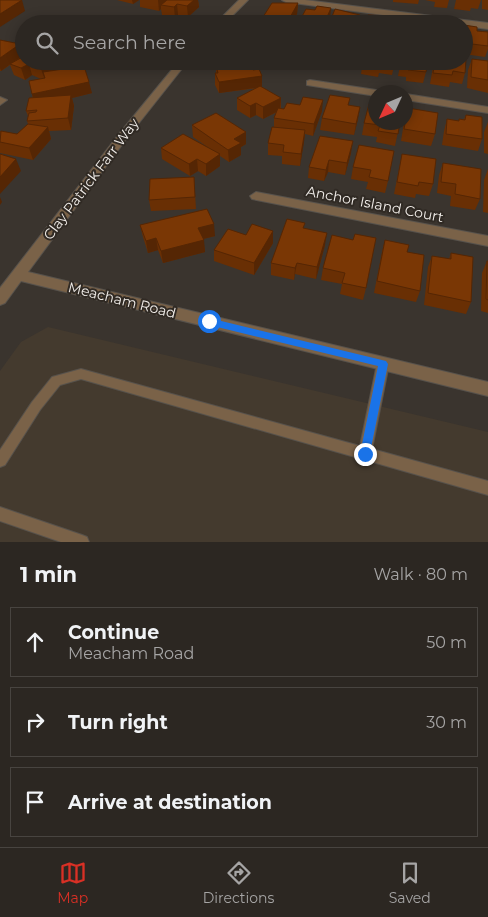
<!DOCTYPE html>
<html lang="en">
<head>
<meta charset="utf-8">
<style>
  :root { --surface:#2c2722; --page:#38332f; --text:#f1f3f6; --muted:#a6a5a5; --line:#484440; --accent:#d93025 }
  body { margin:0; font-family:Montserrat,sans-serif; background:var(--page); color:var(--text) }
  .compass { position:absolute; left:368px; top:85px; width:45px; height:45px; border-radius:50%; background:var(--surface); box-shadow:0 2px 12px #0003; rotate:226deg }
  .stop { position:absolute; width:15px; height:15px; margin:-11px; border:4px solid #1a73e8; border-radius:50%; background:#fff }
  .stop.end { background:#1a73e8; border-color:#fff; box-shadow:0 1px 5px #0008 }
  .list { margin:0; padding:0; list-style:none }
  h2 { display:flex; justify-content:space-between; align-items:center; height:65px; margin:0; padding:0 20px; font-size:21px }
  h2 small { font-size:16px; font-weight:400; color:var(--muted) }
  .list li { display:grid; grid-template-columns:32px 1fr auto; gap:15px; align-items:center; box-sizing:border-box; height:70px; margin:0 10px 10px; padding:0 10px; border:1px solid var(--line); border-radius:0px }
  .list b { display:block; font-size:19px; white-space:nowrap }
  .list p { margin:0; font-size:16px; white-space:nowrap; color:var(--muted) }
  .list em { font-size:16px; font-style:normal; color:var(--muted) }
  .icon { flex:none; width:28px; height:28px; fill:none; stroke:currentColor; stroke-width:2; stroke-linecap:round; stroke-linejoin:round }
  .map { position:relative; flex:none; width:488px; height:542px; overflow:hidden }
  .search { position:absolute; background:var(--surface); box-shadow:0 2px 12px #0003; left:15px; right:15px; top:15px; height:55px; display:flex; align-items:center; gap:12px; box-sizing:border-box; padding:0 18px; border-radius:28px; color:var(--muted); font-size:19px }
  .sheet { height:305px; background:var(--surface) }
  nav { display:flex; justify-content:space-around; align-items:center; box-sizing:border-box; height:70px; border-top:1px solid var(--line); background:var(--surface); font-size:14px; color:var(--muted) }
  nav a { display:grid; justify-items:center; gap:2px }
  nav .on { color:var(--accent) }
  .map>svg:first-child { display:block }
  .built { fill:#443a2e }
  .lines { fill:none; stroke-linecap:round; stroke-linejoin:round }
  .service-casing { stroke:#57524c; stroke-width:2 }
  .minor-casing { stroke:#57524c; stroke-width:2 }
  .tertiary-casing { stroke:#57524c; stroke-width:2 }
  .service { fill:#7a6248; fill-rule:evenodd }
  .minor { fill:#7a6248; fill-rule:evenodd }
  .tertiary { fill:#7a6248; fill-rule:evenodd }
  .wall { fill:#692f04 }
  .shaded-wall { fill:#552604 }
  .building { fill:#7a3705; stroke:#552604 }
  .route { fill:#1a73e8 }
  .labels { text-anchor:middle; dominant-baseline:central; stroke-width:4; stroke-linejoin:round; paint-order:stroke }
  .street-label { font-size:14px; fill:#f1ede9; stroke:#302a24 }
</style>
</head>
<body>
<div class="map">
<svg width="488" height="542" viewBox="0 0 488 542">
  <rect width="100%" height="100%" fill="#3a342e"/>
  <polygon class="built" points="48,327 488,432 488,542 0,542 0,371 21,342"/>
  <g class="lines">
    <defs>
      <g id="service">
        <polygon points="383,359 387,361 389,364 372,449 488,481 488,495 81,379 60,385 40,410 5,465 0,467 0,450 32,402 52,377 81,369 360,446 377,364 379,361"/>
        <polygon points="0,507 82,535 87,537 89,542 61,542 0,521"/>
      </g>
      <g id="minor">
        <polygon points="282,0 305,0 488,23 488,29 286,2"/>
        <polygon points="310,80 376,90 381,92 376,92 376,96 307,85 307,81"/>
        <polygon points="406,94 488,107 488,113 406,100"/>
        <polygon points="0,97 7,100 0,105"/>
        <polygon points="256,192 488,236 488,246 252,199 250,196"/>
      </g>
      <g id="tertiary">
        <polygon points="239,0 248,0 224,24 215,24"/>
        <polygon points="179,61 188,61 127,138 28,272 488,382 488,396 21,281 5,303 0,305 0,288 119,134"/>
      </g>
    </defs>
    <use href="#service" class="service-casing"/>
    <use href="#minor" class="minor-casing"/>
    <use href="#tertiary" class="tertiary-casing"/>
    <use href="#service" class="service"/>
    <use href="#minor" class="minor"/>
    <use href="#tertiary" class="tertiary"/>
  </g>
  <g class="wall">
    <polygon points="117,0 139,0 133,4"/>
    <polygon points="140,0 198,0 199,7 188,17 178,15 175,18 162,15 161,9 159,11 140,7"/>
    <polygon points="393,0 419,0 418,4 393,2"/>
    <polygon points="425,0 449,0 447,8 434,7 435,2"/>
    <polygon points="456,0 481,0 478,9 471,8 470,11 454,9"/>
    <polygon points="482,0 488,0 488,10 482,9"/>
    <polygon points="298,3 297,14 292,24 263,24 263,17"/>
    <polygon points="464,25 477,31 488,32 488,49 485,57 464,54"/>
    <polygon points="0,40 20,44 23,55 16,61 65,61 67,67 63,69 92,93 72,98 74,106 71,130 49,131 51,139 33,160 0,153 0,131 17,134 28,124 27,121 28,116 26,111 33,98 32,94 41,79 32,75 25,80 14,75 10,65 1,71 0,71"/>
    <polygon points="472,59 488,61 488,93 467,88 468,70"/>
    <polygon points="253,61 279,61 263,69 253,63"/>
    <polygon points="341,61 360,61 357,68 341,66"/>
    <polygon points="363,61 395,61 392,75 379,73 378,77 361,74"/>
    <polygon points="401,61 426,72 423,83 406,81 406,77 398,76"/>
    <polygon points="434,61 464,61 465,73 462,84 450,82 449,87 430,84"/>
    <polygon points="216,66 253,70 262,76 262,87 281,98 281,109 322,111 313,136 305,134 300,166 282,164 282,156 268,155 268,143 274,127 274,118 277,112 263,119 256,115 250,118 237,110 237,98 258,88 219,93 215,85 215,73 216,73"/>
    <polygon points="408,108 435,134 431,146 401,141 404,122 406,122 406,118"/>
    <polygon points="466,115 482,139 478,151 442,145 444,131 447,119 459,121 459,119 464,119"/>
    <polygon points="322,118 358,119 354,135 320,130"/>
    <polygon points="400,122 395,146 376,142 377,137 362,135 364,123"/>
    <polygon points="488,122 488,154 484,153 484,132"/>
    <polygon points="192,125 246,144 241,147 241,155 229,162 220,156 220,166 206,176 198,171 190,176 162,159 161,148 209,148 193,137"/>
    <polygon points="359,145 388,181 385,193 366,189 368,182 351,179 353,167"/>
    <polygon points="351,153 345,175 328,172 324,181 308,178 309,167"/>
    <polygon points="402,154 433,184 429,196 416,194 415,198 394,194"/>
    <polygon points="443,163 480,199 475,210 450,206 451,196 437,193 439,175"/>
    <polygon points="488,169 488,213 483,212 484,180"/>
    <polygon points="194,177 196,209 151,211 149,200"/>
    <polygon points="140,225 215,236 203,239 205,252 163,263 158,250 148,253 143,237"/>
    <polygon points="304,229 325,245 316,279 295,274 294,280 271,275 271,263"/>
    <polygon points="273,231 273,243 254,275 214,261 214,250 246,235"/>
    <polygon points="332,235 366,288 363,300 340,294 342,284 321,280 323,268"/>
    <polygon points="385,240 407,252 420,291 416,302 374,293 382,252"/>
    <polygon points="451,253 471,302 466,314 424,305 428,267 432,256 449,259"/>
    <polygon points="487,261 488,261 488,313 481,311 482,273"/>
  </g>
  <g class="shaded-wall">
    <polygon points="22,0 25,11 0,27 0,14"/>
    <polygon points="132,0 139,0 133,4"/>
    <polygon points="158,0 172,0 161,5 161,9 159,11"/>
    <polygon points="194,0 198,0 199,7 188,17 187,6"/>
    <polygon points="298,3 297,14 292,24 288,24 288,21"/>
    <polygon points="177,4 178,15 175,18 174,7"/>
    <polygon points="331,8 330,18 328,24 324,24"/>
    <polygon points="20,44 23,55 1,71 0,68 0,58"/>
    <polygon points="55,61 65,61 67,67 45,80 41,69"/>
    <polygon points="263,61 279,61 263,69"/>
    <polygon points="29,64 32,75 25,80 21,68"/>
    <polygon points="262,76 262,87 219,93 219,82"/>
    <polygon points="89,82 92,93 72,98 74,106 71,130 68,118 35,105 32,94"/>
    <polygon points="281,98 280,110 263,119 263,107"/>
    <polygon points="323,100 322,111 313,136 314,124"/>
    <polygon points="256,103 256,115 250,118 250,106"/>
    <polygon points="360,107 358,119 354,135 356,124"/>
    <polygon points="48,127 51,139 33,160 29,148"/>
    <polygon points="305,130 304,142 300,166 301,154"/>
    <polygon points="246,132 246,144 241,147 241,155 229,162 228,150 234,139"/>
    <polygon points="353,141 351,153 345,175 347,163"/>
    <polygon points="220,154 220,166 206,176 206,164"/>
    <polygon points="16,159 21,171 0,194 0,177"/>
    <polygon points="197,159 198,171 190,176 189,164"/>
    <polygon points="329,160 328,172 324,181 326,170"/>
    <polygon points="0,197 2,202 0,205"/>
    <polygon points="214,224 215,236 199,240 198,228"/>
    <polygon points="273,231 273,243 254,275 254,263"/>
    <polygon points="327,233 325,245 316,279 317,267"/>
    <polygon points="156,238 158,250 148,253 146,241"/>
    <polygon points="204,240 205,252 163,263 161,251"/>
    <polygon points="297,263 295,274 294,280 295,268"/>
  </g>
  <g class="building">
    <polygon points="0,0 22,0 0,14"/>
    <polygon points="167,0 194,0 187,6 177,4 174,7 161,5"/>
    <polygon points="272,3 298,3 288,21 263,17"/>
    <polygon points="317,6 331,8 324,24 310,24 299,22 306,9 315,10"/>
    <polygon points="335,9 360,15 357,24 329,24"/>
    <polygon points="368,15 392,16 390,24 364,24"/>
    <polygon points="398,17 424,22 423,24 396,24"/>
    <polygon points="464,25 477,27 477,31 488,32 488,46 464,43"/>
    <polygon points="0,40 20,44 0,58"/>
    <polygon points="24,56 24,61 55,61 41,69 29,64 21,68 10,64"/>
    <polygon points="464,58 466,59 465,73 453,71 452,75 433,73 435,61 464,61"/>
    <polygon points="472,59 488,61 488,80 471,77"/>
    <polygon points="363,61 395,61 395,63 381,62 380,66 363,63"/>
    <polygon points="401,61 428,61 426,72 408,70 409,66 400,65"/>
    <polygon points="249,62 253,70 259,69 262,76 219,82 215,73 218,73 216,66"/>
    <polygon points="84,66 89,82 32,94 29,81 45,78 43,72"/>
    <polygon points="260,86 281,98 263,107 256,103 250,106 237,98"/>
    <polygon points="71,95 68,118 27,121 29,113 36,112 37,110 26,111 29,98"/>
    <polygon points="330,95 350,98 348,105 360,107 356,124 322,118"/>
    <polygon points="303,97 323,100 314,124 274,118 278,108 284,109 287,103 300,105"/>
    <polygon points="369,104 376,105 376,122 400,122 398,134 378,131 380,125 364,123"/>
    <polygon points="408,108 438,113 435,134 404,129"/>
    <polygon points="216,113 246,132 234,139 241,143 228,150 192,125"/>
    <polygon points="466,115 482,117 482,139 446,134 447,119 459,121 459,119 465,120"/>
    <polygon points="28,124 48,127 29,148 0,142 1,131 17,134"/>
    <polygon points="272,127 305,130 301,154 283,152 284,145 268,143"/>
    <polygon points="183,134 220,154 206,164 197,159 189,164 161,148"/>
    <polygon points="320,136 353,141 347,163 329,160 326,170 309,167"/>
    <polygon points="359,145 394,151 388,181 369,177 371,170 353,167"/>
    <polygon points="0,154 16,159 0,177"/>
    <polygon points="402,154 436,159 433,184 419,182 418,186 397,182"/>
    <polygon points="443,163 481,169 480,199 455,194 456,184 441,182"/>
    <polygon points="194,177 195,197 149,200 150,179"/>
    <polygon points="207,209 214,224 198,228 204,240 161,251 156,238 146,241 140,225"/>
    <polygon points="287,219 305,223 303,228 327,233 317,267 297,263 295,268 271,263"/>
    <polygon points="252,224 273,231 254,263 214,250 228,229 246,235"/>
    <polygon points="355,234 376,238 366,288 342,283 345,273 323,268 332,235 353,240"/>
    <polygon points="385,240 409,245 407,252 424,255 420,291 377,281"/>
    <polygon points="451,253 473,257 471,302 428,293 432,256 451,259"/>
    <polygon points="487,261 488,261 488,300 486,299"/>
  </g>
  <polygon class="route" points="209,318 386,361 388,364 369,458 365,459 360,454 378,366 209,325 204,321"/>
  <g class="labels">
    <g class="street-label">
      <text transform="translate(91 179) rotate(-53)">Clay Patrick Farr Way</text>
      <text transform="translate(375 204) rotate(11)">Anchor Island Court</text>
      <text transform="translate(122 300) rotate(14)">Meacham Road</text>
    </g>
  </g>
</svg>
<svg class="compass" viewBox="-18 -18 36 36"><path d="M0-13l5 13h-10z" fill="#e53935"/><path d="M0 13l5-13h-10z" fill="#a6a5a5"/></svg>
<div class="stop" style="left:209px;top:321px"></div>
<div class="stop end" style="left:365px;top:454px"></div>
<div class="search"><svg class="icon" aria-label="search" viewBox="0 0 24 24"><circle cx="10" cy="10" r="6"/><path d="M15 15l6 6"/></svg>Search here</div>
</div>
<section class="sheet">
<h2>1 min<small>Walk · 80 m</small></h2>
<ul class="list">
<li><svg class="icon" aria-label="ahead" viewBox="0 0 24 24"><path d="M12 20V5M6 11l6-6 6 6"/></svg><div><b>Continue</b><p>Meacham Road</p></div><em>50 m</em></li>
<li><svg class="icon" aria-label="right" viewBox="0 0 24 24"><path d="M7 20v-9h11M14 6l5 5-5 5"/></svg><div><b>Turn right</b></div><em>30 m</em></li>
<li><svg class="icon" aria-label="arrive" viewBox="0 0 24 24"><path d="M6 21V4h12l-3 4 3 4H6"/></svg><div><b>Arrive at destination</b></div></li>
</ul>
</section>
<nav>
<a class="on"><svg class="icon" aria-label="map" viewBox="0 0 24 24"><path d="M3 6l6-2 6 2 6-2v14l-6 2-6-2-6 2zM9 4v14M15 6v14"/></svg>Map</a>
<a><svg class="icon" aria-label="directions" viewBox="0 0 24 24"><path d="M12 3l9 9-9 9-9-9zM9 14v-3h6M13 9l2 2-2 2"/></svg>Directions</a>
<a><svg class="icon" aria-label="saved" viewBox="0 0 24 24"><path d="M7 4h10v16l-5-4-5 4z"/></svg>Saved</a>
</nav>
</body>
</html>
